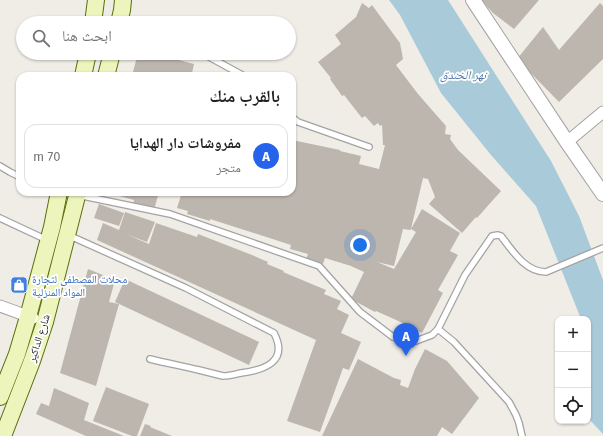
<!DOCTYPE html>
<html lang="ar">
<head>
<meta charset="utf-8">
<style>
  :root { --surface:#fff; --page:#f6f6f6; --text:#222; --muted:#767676; --line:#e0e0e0; --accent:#2563eb }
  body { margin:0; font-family:"Fira Sans","Noto Naskh Arabic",sans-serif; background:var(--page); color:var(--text); direction:rtl }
  .controls { position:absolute; right:12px; bottom:12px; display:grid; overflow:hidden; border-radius:8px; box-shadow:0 1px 3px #0004 }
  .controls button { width:36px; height:36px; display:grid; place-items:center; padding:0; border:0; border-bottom:1px solid var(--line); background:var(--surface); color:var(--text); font:20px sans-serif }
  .you { position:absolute; left:360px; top:245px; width:14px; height:14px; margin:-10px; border:3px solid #fff; border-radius:50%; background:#1a73e8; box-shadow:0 0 0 6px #1a73e833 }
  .badge { display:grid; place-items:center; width:26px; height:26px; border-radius:50%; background:var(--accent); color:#fff; font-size:13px; font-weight:700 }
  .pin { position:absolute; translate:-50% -33px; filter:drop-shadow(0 1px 2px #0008) }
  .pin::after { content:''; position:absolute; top:21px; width:14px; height:12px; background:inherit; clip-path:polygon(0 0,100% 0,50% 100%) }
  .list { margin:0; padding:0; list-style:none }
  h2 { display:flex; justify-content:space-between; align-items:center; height:52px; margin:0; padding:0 16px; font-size:17px }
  h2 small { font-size:13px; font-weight:400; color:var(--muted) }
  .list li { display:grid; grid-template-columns:26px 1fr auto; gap:12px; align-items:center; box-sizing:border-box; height:64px; margin:0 8px 8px; padding:0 8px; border:1px solid var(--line); border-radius:12px }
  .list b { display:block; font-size:15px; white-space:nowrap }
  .list p { margin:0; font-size:13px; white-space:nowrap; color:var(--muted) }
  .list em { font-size:13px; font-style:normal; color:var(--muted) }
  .icon { flex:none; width:22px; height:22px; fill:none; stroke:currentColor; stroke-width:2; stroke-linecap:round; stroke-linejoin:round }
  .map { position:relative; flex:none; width:603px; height:436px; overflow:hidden; direction:ltr }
  .search { position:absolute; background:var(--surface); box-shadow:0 1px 3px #0004; left:16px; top:16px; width:280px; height:44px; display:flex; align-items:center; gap:10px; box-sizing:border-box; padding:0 14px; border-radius:22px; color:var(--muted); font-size:15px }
  .panel { position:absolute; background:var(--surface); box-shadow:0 1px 3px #0004; left:16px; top:72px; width:280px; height:124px; border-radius:12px; direction:rtl }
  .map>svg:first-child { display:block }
  .water { fill:#a9cad9 }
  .building { fill:#bcb6af; fill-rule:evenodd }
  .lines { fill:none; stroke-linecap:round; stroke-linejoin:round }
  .service-casing { stroke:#a3a3a3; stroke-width:8 }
  .minor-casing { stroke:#a3a3a3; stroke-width:13 }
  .tertiary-casing { stroke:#a3a3a3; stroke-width:16 }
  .secondary-casing { stroke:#5a6f0d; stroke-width:18 }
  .service { stroke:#fff; stroke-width:5.5 }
  .minor { stroke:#fff; stroke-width:11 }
  .tertiary { stroke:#fff; stroke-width:14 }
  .secondary { stroke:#edf5bd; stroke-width:16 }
  .labels { text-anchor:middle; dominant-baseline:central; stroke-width:3.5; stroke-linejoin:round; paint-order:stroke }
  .shop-label { font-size:11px; fill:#366cbe; stroke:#fff; text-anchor:start }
  .street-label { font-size:11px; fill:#1f1f1f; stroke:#fff }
  .water-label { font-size:12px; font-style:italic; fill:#5174a8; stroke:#fff }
</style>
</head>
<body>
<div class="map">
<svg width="603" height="436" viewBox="0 0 603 436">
  <rect width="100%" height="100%" fill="#efede6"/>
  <polygon class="water" points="389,0 448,0 551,161 579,216 603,280 603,434 588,418 588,319 581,319 536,206 491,155 441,93 400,15"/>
  <g class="building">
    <polygon points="481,0 539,0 514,29 493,13"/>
    <path d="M362,3L369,8L372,5L400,43L403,59L396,65L418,94L446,126L445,134L451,135L450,139L458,150L501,191L477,218L476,217L462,233L429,204L435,197L428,179L423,178L411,229L422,209L460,233L450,251L458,255L438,290L443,293L422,333L405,324L376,311L375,312L351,299L364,272L351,266L325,258L323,264L306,259L308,254L290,249L291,245L210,219V221L187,214L188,211L177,208L182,192H292V140L340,150V151L361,156L359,164L379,169L385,145H383L382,125L380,126L378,123L374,126L365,116L362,118L344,95L342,96L330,79L331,78L318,62L341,44L335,35L356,17ZM403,229L410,230L411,229L416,232L394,269L377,262L394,266Z"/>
    <polygon points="600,3 603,6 603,59 559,102 517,59 543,27 559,50"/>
    <polygon points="138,53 159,53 176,57 175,59 194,64 192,73 201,76 132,76"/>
    <polygon points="105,192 159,192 154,210 133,205 134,200"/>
    <polygon points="99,204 124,213 119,226 94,218"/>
    <polygon points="125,212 155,222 147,242 128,235 149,244 156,223 197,237 198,234 252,255 268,262 267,264 284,271 283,272 326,290 324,294 341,301 337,309 349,315 341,333 361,342 349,370 343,368 320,432 287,421 316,340 97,240 103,223 119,230"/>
    <polygon points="88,269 115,280 109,302 119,304 96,386 60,373"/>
    <polygon points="125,279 259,342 249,365 115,302"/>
    <polygon points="425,349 447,361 479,398 452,434 442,427 437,436 322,436 358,359 394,378 401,380 400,385 408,388 415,369"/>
    <polygon points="106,387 149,404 137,436 132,436 93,421"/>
    <polygon points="54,388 89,403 84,420 124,436 86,436 36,414 41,403 49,406"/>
    <polygon points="145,424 151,426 150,427 172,436 140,436"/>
  </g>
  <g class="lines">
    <defs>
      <g id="service">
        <polyline points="202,53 244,76"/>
        <polyline points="292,117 298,122 369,147"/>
        <polyline points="0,166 10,172 20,177"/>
        <path d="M78,195L170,214L319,266L360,312L393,337L403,340L416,341L432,335L438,329L465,275L492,236L498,235L501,236C512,250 525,272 546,272L603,248"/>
        <polyline points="0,218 47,240"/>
        <path d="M68,235L186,288L274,333C289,362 264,370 241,373C236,374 229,376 223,376C215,374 207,372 199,370C182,366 166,363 150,359"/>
        <polyline points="438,329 454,342 509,402 516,415 519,423 522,436"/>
      </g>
      <g id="minor">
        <polyline points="567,142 603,112"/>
        <polyline points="0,306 33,318"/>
      </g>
      <polyline id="tertiary" points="473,0 567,142 603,194"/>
      <g id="secondary">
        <polyline points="93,23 96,0"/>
        <polyline points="119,23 122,10 123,0"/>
        <polyline points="83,76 88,53"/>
        <polyline points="106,76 112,53"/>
        <polyline points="0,397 17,354 28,317 52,227 59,192"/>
        <polyline points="3,436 32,361 45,322 78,192"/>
      </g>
    </defs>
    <use href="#service" class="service-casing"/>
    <use href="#minor" class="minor-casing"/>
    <use href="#tertiary" class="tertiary-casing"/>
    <use href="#secondary" class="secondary-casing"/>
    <use href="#service" class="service"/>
    <use href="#minor" class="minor"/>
    <use href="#tertiary" class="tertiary"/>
    <use href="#secondary" class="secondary"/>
  </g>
  <defs>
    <symbol id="shop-square" viewBox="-11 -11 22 22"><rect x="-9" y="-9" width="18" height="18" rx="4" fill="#3f7fe0" stroke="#fff"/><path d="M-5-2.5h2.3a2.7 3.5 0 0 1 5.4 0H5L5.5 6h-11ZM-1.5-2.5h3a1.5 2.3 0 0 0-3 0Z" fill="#fff"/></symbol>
  </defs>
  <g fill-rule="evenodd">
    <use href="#shop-square" x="9" y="275" width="20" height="20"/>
  </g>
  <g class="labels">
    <g class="shop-label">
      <text x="32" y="279">محلات المصطفى لتجارة<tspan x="32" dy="13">المواد المنزلية</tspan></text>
    </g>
    <g class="street-label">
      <text transform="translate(39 338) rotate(-72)">شارع الداكير</text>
    </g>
    <g class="water-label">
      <text x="463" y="75">نهر الخندق</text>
    </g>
  </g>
</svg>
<div class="controls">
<button>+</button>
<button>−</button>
<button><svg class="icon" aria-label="locate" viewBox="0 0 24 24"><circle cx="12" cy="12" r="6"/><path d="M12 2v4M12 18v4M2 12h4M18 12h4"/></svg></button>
</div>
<div class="you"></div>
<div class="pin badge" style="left:406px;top:356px">A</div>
<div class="search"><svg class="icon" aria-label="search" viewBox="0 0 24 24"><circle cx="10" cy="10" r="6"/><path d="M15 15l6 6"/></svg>ابحث هنا</div>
<section class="panel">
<h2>بالقرب منك<small></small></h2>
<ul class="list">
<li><span class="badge">A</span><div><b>مفروشات دار الهدايا</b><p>متجر</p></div><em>70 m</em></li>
</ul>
</section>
</div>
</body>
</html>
